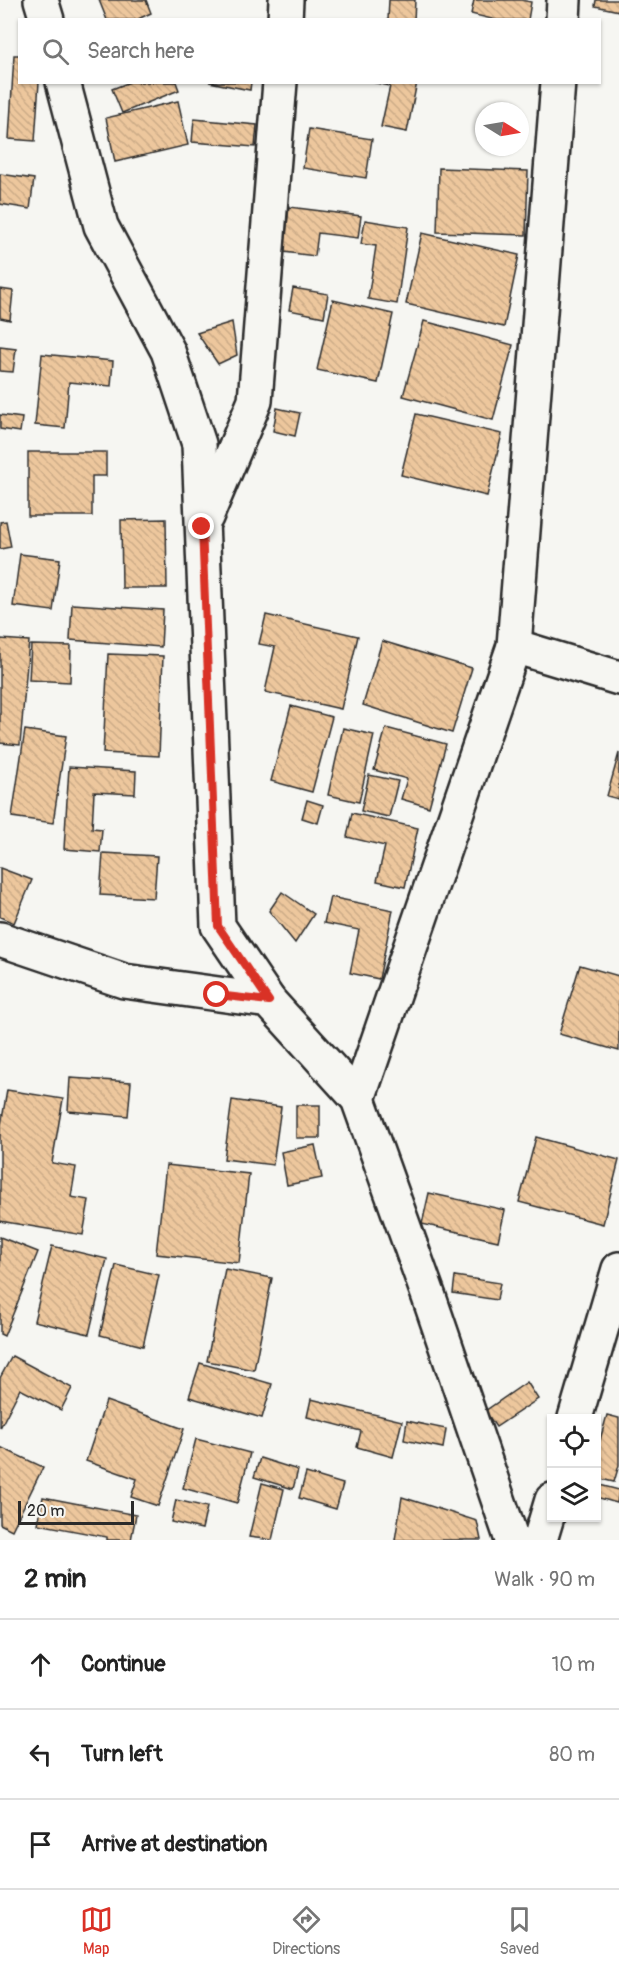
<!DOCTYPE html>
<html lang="en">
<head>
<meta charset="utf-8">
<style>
  :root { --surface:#fff; --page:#f2f2f2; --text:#222; --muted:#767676; --line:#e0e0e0; --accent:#d93025 }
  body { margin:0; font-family:Pangolin,sans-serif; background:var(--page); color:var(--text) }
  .controls { position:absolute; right:18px; bottom:18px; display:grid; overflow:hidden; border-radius:0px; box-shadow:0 2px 4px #0004 }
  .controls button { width:54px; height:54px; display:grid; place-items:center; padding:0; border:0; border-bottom:2px solid var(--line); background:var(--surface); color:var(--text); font:30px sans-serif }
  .compass { position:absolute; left:475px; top:102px; width:54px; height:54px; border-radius:50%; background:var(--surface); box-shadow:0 2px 4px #0004; rotate:101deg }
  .scale { position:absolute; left:18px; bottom:15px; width:116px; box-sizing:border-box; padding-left:6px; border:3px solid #2b2b2b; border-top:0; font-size:16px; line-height:21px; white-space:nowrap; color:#2b2b2b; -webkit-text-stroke:4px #f6f6f2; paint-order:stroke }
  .stop { position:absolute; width:18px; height:18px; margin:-14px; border:4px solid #d93025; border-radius:50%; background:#fff }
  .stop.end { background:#d93025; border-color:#fff; box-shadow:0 2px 6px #0008 }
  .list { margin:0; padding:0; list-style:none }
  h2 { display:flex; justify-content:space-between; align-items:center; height:78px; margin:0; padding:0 24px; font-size:26px }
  h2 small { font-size:20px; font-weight:400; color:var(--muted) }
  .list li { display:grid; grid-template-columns:39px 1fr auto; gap:18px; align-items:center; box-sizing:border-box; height:90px; padding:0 24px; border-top:2px solid var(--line) }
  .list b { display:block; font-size:22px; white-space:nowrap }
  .list em { font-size:20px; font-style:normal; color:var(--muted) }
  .icon { flex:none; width:33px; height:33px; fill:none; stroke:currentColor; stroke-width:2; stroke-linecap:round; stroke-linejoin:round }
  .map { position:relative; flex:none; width:619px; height:1540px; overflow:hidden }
  .search { position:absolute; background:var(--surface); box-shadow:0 2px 4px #0004; left:18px; right:18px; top:18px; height:66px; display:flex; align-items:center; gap:15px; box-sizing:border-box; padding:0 21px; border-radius:0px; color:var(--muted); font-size:22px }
  .sheet { height:348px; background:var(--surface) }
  nav { display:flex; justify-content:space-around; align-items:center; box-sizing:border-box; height:84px; border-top:2px solid var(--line); background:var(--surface); font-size:16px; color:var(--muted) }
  nav a { display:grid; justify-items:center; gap:3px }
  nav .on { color:var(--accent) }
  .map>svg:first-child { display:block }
  .building { fill:url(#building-back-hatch); stroke:#2b2b2b; stroke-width:1.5 }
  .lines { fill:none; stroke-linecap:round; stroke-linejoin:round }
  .street-casing { stroke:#2b2b2b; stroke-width:38 }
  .street { stroke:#f6f6f2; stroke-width:33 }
  .route { stroke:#d93025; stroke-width:8 }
</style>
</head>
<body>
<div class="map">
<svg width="619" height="1540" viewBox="0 0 619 1540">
  <defs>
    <pattern id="building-back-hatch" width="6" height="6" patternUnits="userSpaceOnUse" patternTransform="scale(1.5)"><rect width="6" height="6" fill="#edc79d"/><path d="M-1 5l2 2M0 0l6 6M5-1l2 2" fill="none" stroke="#cbab87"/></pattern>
  </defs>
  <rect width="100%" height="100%" fill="#f6f6f2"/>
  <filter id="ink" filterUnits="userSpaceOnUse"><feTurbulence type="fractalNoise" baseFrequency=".0167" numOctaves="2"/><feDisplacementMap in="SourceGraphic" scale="12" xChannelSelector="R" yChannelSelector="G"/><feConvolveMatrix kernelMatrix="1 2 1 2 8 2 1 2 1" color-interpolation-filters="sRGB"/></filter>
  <g filter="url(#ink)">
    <g class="building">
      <polygon points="99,0 146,0 151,13 136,20 107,20"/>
      <polygon points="389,0 415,0 414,20 388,20"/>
      <polygon points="474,0 521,0 531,2 528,20 496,20 471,14"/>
      <polygon points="596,0 619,0 619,11 595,6"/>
      <polygon points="14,55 20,55 20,82 39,82 35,141 9,139"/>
      <polygon points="130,82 176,82 179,90 122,113 112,89"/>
      <polygon points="209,82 251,82 250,90"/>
      <polygon points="372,82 417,82 407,132 381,127 390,86"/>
      <polygon points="178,101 188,145 115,162 106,118"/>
      <polygon points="194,119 257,125 255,147 192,142"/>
      <polygon points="309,129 372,139 366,178 303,168"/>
      <polygon points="439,168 528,171 526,235 437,232"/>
      <polygon points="0,174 34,179 30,209 0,204"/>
      <polygon points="289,207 361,216 358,238 318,233 315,256 284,252"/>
      <polygon points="365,220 408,227 397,304 368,299 376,246 361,244"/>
      <polygon points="422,233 519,255 504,327 406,304"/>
      <polygon points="293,288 328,294 324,317 289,310"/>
      <polygon points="0,289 13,291 10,320 0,318"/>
      <polygon points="333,300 393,314 378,383 317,370"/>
      <polygon points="424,321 513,345 493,420 403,396"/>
      <polygon points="232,322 237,355 218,364 197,333"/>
      <polygon points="0,347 16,349 13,372 0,371"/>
      <polygon points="42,354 113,361 111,386 69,382 65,428 35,425"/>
      <polygon points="277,408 300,413 295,436 273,431"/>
      <polygon points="416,414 502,434 487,496 401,475"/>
      <polygon points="0,415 22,418 20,432 0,429"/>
      <polygon points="28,452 106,452 106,476 92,476 92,516 28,516"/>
      <polygon points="166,519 167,588 122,588 121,520"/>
      <polygon points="6,521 11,547 0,549 0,522"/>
      <polygon points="20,554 60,559 53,611 13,606"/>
      <polygon points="72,604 163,610 161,647 70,640"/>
      <polygon points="266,615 358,636 341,709 265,692 275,647 259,644"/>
      <polygon points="0,639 29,641 20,745 0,743"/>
      <polygon points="382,641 472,668 452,733 363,705"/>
      <polygon points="31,645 71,646 70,682 29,680"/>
      <polygon points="108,654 163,656 159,756 103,753"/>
      <polygon points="291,706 332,717 312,792 271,781"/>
      <polygon points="343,728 374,735 359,802 328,795"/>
      <polygon points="386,728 446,744 429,807 401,799 407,779 374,770"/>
      <polygon points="25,730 66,736 53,823 12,817"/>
      <polygon points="619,753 619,799 607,796"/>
      <polygon points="69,767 136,771 135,794 94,792 92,828 102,829 100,852 64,849"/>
      <polygon points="369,775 398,781 389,817 361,811"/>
      <polygon points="307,800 323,805 318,823 302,818"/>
      <polygon points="352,813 418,828 405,887 377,881 385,846 347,837"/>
      <polygon points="103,853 157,856 154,898 100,895"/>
      <polygon points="0,868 32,880 14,923 0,917"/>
      <polygon points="282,892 314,914 295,943 269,911"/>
      <polygon points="330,897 393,910 379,979 350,973 359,930 324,923"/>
      <polygon points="580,965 619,976 619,1051 559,1034"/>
      <polygon points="70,1078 131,1082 128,1116 68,1111"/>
      <polygon points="7,1090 63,1099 52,1163 76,1167 71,1197 89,1200 83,1235 0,1221 0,1131"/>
      <polygon points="232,1100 281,1107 273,1165 224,1159"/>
      <rect x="296" y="1105" width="24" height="33"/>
      <polygon points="536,1137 619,1160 603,1224 519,1202"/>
      <polygon points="315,1145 322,1178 287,1185 281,1152"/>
      <polygon points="166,1165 249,1174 239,1263 156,1254"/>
      <polygon points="429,1193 505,1210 498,1241 422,1224"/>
      <polygon points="0,1237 38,1252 4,1336 0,1334"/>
      <polygon points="52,1246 107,1259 89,1334 34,1321"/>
      <polygon points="116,1265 159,1275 143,1346 100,1335"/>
      <polygon points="225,1269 272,1278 254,1370 207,1361"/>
      <polygon points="455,1276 500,1283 497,1300 453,1293"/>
      <polygon points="12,1356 72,1388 61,1410 20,1389 0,1428 0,1378"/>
      <polygon points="200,1363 272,1384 262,1418 189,1397"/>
      <polygon points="527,1382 538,1399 496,1427 485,1411"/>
      <polygon points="311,1399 402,1421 393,1457 357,1447 361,1431 307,1417"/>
      <polygon points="106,1401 184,1429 158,1506 131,1497 137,1479 86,1461"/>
      <polygon points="607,1415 619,1418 619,1465 614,1482 596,1478 596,1454"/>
      <polygon points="407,1421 446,1429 443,1448 404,1440"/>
      <polygon points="196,1439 250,1453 237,1503 183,1488"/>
      <polygon points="0,1447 43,1467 12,1530 0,1524"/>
      <polygon points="260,1458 298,1470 293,1489 254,1477"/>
      <polygon points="306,1473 343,1484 336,1509 299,1498"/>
      <polygon points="262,1483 284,1489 272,1540 249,1537"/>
      <polygon points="596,1484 619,1490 617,1503 596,1497"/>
      <polygon points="43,1497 136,1515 131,1540 107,1540 107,1537 38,1524"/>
      <polygon points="402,1497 477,1521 481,1540 395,1540"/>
      <polygon points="176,1500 207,1507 202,1529 171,1522"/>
    </g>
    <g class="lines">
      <defs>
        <g id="street">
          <polyline points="41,0 47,20"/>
          <polyline points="285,20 286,0"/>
          <polyline points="563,20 564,0"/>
          <polyline points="63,82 101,226 168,351 199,444 218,926 269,1001 358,1099 429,1297 512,1540"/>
          <polyline points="206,517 255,401 280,82"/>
          <polyline points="514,646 619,678"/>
          <polyline points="0,939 124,981 269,1001"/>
          <polyline points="358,1099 514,646 558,82"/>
          <polyline points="575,1418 619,1269"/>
          <polyline points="540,1540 552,1500"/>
        </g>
      </defs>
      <use href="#street" class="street-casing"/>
      <use href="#street" class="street"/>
    </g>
  </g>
  <g class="lines" filter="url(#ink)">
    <polyline class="route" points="202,527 218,926 269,1001 217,995"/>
  </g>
</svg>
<div class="controls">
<button><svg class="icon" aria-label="locate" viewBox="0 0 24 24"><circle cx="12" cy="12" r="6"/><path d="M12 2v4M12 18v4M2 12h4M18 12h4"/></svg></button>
<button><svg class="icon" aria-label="layers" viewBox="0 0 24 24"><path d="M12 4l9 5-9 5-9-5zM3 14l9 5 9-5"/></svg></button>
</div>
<svg class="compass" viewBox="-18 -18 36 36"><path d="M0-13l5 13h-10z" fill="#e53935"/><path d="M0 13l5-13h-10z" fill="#767676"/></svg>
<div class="scale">20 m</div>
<div class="stop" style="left:217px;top:995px"></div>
<div class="stop end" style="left:202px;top:527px"></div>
<div class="search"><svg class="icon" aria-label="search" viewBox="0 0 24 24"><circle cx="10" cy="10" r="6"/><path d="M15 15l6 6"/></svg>Search here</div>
</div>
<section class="sheet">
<h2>2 min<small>Walk · 90 m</small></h2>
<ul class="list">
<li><svg class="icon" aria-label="ahead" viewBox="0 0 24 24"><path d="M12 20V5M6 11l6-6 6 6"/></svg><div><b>Continue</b></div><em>10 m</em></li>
<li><svg class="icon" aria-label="left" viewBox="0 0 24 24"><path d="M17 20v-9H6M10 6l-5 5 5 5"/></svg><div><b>Turn left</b></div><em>80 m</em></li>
<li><svg class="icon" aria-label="arrive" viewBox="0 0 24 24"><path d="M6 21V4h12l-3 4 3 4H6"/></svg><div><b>Arrive at destination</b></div></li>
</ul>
</section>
<nav>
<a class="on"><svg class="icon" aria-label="map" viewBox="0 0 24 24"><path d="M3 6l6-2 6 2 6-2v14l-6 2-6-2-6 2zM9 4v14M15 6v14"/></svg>Map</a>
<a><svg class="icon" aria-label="directions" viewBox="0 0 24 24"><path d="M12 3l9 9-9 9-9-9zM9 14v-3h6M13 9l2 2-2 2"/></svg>Directions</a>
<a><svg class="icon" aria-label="saved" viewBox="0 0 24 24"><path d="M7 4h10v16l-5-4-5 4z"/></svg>Saved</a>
</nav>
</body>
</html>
